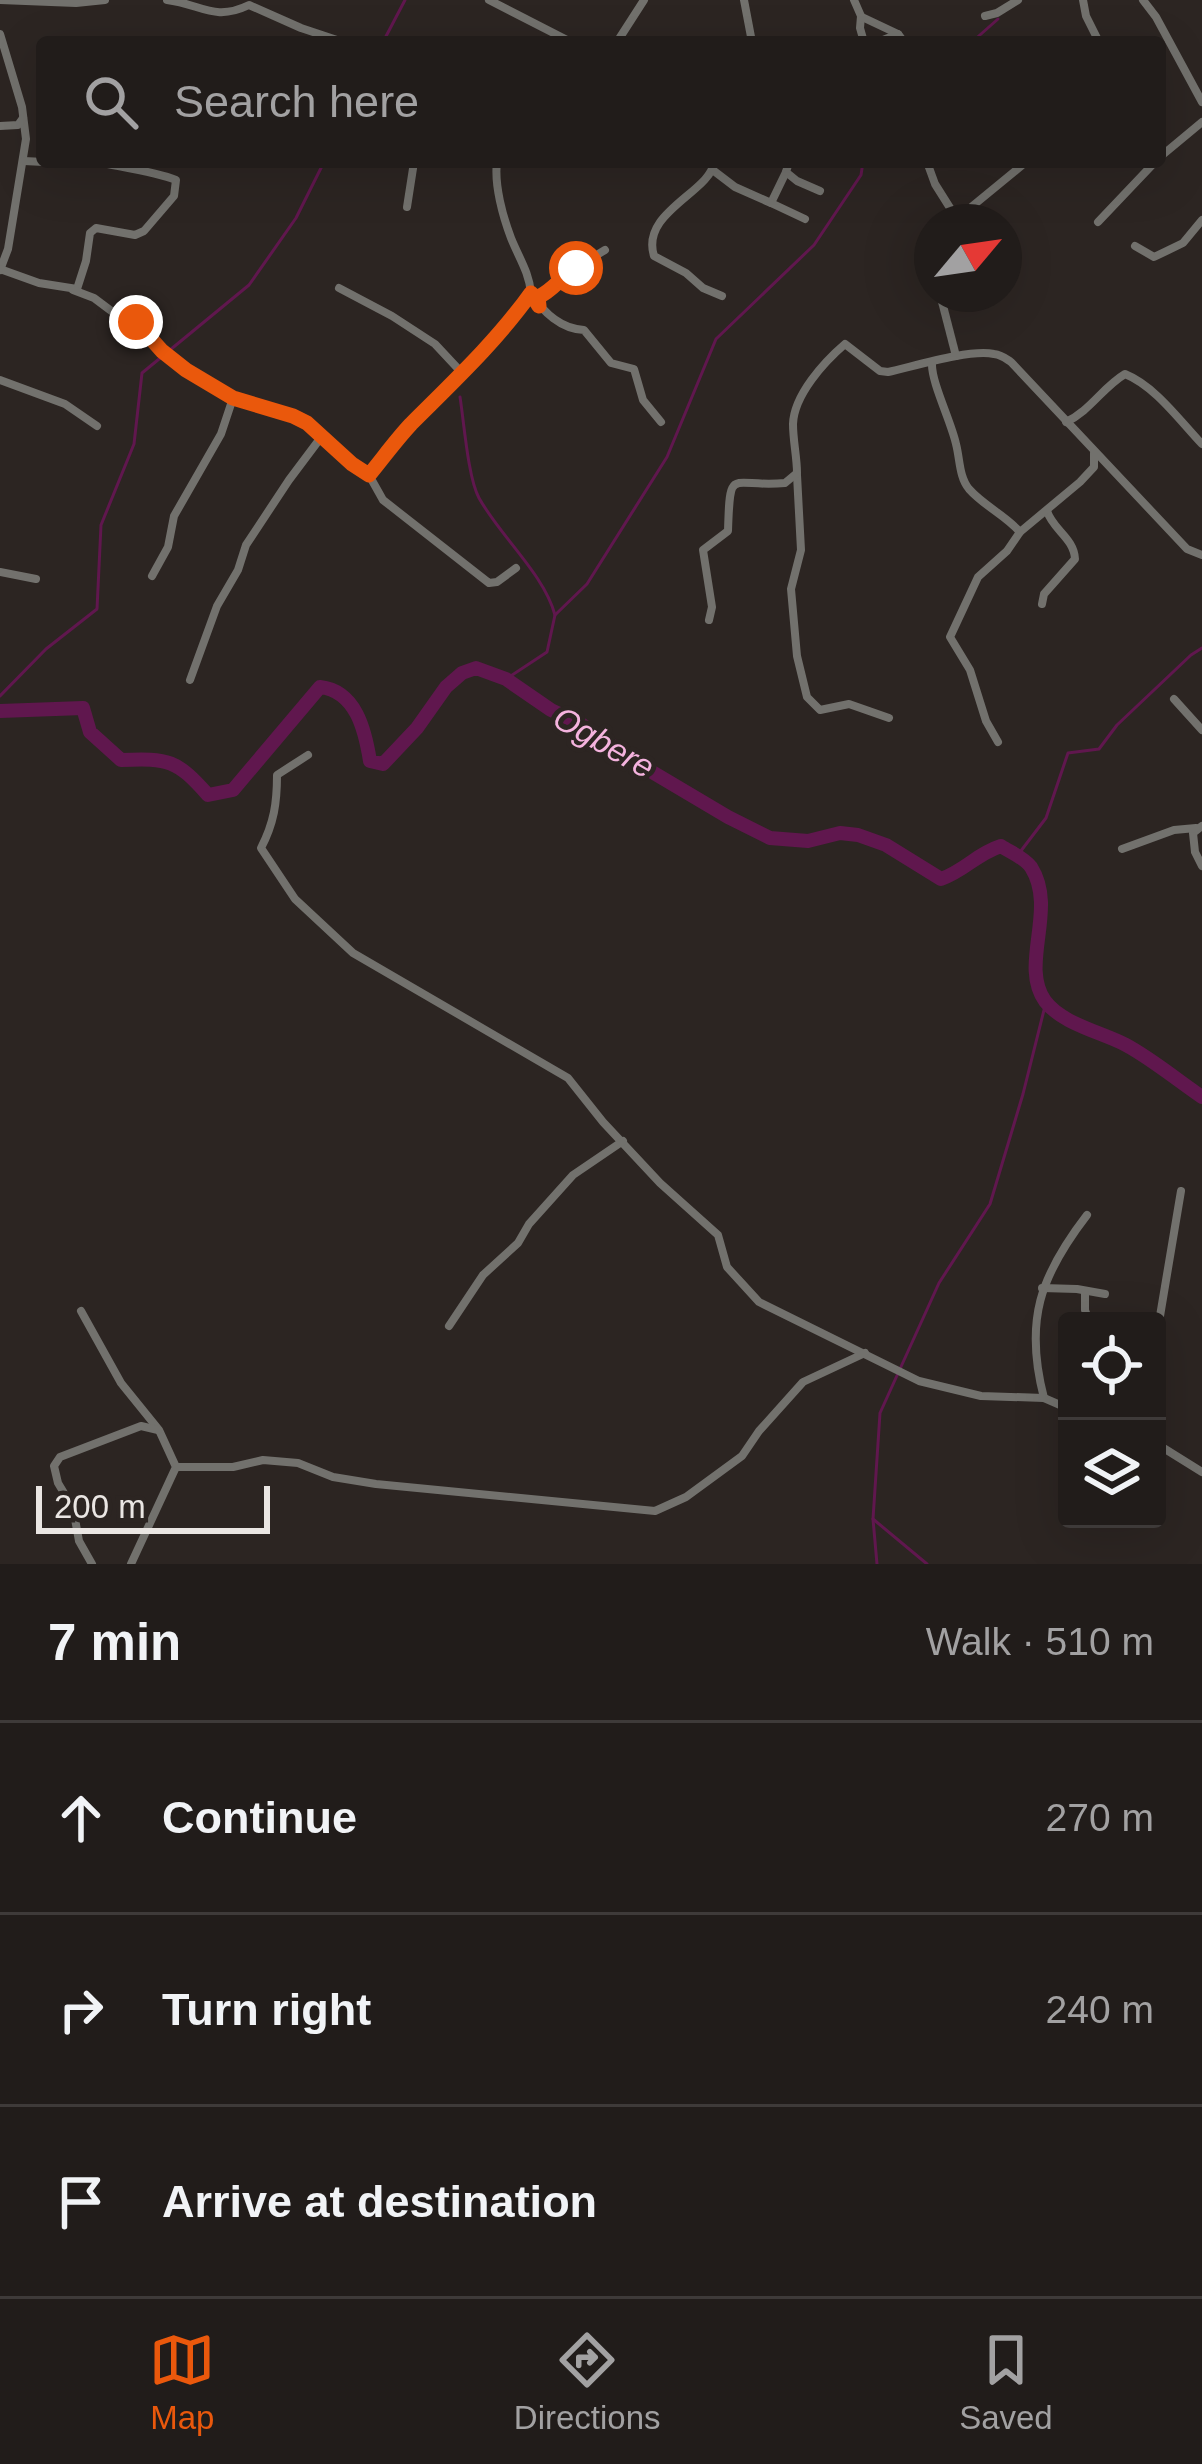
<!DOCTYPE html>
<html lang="en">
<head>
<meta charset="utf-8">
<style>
  :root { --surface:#211c1a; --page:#292523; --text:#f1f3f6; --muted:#a2a1a2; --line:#3e3a39; --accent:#ea580c }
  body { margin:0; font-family:Helvetica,sans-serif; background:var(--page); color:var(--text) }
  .controls { position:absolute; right:36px; bottom:36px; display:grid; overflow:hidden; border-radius:12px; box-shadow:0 12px 48px #0002 }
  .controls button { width:108px; height:108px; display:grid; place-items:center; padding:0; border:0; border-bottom:3px solid var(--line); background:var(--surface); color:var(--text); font:60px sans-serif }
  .compass { position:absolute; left:914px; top:204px; width:108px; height:108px; border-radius:50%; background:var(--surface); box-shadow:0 12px 48px #0002; rotate:61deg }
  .scale { position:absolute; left:36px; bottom:30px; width:234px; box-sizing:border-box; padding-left:12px; border:6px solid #eae6e3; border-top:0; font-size:33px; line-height:42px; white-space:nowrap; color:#eae6e3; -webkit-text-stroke:9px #2c2522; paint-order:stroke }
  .stop { position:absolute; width:36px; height:36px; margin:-27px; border:9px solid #ea580c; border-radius:50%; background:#fff }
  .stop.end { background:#ea580c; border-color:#fff; box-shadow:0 3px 12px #0008 }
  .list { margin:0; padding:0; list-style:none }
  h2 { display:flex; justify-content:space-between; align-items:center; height:156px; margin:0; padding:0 48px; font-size:51px }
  h2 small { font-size:39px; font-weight:400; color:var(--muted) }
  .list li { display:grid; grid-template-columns:78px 1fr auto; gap:36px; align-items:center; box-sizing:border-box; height:192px; padding:0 48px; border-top:3px solid var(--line) }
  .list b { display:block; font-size:45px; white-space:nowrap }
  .list em { font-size:39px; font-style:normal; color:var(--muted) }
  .icon { flex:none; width:66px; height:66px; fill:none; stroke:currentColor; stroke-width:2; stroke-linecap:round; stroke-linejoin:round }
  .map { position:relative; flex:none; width:1202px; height:1564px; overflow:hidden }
  .search { position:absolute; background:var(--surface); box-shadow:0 12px 48px #0002; left:36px; right:36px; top:36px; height:132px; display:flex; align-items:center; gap:30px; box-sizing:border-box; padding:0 42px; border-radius:12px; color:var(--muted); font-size:45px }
  .sheet { height:732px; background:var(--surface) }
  nav { display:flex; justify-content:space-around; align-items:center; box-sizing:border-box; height:168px; border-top:3px solid var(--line); background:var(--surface); font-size:33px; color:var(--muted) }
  nav a { display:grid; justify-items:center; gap:6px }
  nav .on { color:var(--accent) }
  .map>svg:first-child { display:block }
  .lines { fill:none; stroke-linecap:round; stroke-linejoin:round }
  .stream { stroke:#60174e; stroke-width:3 }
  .river { stroke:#60174e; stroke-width:14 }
  .street { stroke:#72716d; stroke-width:8 }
  .route { stroke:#ea580c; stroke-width:15 }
  .labels { text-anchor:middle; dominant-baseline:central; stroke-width:10; stroke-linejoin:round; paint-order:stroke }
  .water-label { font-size:33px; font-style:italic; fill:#f4b3de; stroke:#2c2522 }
</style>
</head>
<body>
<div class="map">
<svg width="1202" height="1564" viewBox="0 0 1202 1564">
  <rect width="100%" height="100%" fill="#2c2522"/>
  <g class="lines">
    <g class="stream">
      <polyline points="383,42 405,0"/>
      <polyline points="972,42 998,19"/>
      <path d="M460,397C464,422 468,478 479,498C500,536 544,574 555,615"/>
      <polyline points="506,679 547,652 555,615 587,584 667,457 716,339 814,245 861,175 863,162"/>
      <polyline points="0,696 46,649 97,609 101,525 134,444 142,373 249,285 296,218 324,162"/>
      <polyline points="1017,856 1046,818 1068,753 1099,749 1117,725 1191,655 1202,648"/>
      <polyline points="873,1519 927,1564"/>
      <polyline points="877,1564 873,1519 880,1413 939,1283 990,1204 1023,1094 1046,1002"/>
    </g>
    <path class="river" d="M0,711L83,708L90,732L121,760C169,758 177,760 208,795L233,790L320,687C356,691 365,730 370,761L383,764L417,728L446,687L462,673L476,668L506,679L551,710L581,724L642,766L728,817L770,838L808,841L840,833L858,835L886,845L941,879C966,870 976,854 1001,846C1010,852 1025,858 1031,867C1058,910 1019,964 1045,1001C1062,1024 1101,1032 1126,1045C1152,1059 1177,1080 1202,1097"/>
    <g class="street">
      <polyline points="0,0 76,3 105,0"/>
      <path d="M167,0C201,4 214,22 249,5L301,28L343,42"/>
      <polyline points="489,0 571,42"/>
      <polyline points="744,0 752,42"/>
      <polyline points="854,0 861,16 860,28 864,42"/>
      <polyline points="1083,0 1086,16 1099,42"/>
      <polyline points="1143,0 1156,17 1202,102"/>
      <polyline points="985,16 997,13 1018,0"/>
      <polyline points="862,17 898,34"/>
      <polyline points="0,34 22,107 26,139 8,249 0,270"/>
      <polyline points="617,42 644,0"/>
      <polyline points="878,42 898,34 904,42"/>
      <polyline points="0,126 18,125 23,118"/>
      <polyline points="1160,157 1202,122"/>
      <polyline points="24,161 44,162"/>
      <path d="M714,162C711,192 640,212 654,256L686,273L703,288L722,296"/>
      <polyline points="789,162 786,172 797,181 820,191"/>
      <polyline points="927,162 935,184 957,219"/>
      <polyline points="714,171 735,187 771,203 786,172"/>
      <polyline points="771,203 805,219"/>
      <polyline points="407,207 414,162"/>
      <polyline points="953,222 1026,162"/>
      <polyline points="1098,222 1155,162"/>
      <polyline points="1135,246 1154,257 1183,243 1202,220"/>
      <path d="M0,269L39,283L77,289L86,261L90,233L96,228L135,235L144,231L174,196L176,180C156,172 121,167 98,162"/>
      <polyline points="339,288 392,316 435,344 463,374"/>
      <polyline points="73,290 94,298 114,313 136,322 162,351 186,370 233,398 293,416 307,423 352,464 369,475 383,500 489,583 497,582 516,568"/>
      <path d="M531,293C543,312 561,329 584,330L611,363L634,369L643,400L661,422"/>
      <polyline points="940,294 956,356"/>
      <polyline points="539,304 539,297 550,292 567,273 605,250"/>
      <path d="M932,363C931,382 951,421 956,444C960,459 959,477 969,489C984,506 1005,515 1020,532"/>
      <polyline points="0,380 65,404 97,426"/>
      <path d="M1066,422C1090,411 1103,387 1125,374C1155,386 1180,421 1202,444"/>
      <path d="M369,475C383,458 396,440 411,424C454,382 496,342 531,293C529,272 519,258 511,238C503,217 494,185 497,162"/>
      <polyline points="797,475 801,550 791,589 797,656 807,697 820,710 849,704 889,718"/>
      <polyline points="0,572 36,579"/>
      <polyline points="152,576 168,547 174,516 221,434 233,398"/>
      <path d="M1042,604L1044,594L1075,559C1074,538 1053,530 1047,511"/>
      <path d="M709,620L712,607L703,550L728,531C730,464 730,488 785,483L797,473C797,457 793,441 793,424C794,395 824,362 845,344L880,371L888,372C915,366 969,349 994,354C1002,355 1005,358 1011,362L1187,549L1202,555"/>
      <polyline points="190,680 217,606 238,570 246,545 289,480 322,436"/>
      <polyline points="1174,699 1202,730"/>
      <polyline points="998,742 986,721 970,670 950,637 978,577 1007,551 1020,532 1080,482 1094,467 1094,453"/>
      <path d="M308,755L277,775C277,803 274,823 261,848L295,899L353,953L568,1078L603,1122L660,1183L718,1235L727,1267L759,1302L919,1381L981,1396L1044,1398L1067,1408"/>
      <polyline points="1202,826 1193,833 1195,852 1202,866"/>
      <polyline points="1122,849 1174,830 1196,828"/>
      <polyline points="1042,1288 1077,1289 1105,1294"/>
      <polyline points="1085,1292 1085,1310 1089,1321"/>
      <polyline points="81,1311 121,1383 159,1430 176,1467 131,1564"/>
      <polyline points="449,1326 483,1275 518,1243 529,1224 573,1175 623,1141"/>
      <path d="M1044,1398C1024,1321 1040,1276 1087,1215"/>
      <polyline points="1157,1418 1159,1322 1181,1191"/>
      <polyline points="1157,1444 1202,1472"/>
      <polyline points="176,1467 233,1467 263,1460 298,1463 333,1477 376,1484 655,1511 686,1497 742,1456 759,1431 803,1382 865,1353"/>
      <polyline points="92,1564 79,1541 73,1508 58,1483 54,1466 60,1457 141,1426 158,1430"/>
    </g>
  </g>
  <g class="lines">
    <path class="route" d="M136,322L162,351L186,370L233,398L293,416L307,423L352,464L369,475C383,458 396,440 411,424C453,382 496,342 531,293L539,306L538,297C554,290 561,276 576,268"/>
  </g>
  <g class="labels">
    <g class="water-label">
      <text transform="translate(604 742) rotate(30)">Ogbere</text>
    </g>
  </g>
</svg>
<div class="controls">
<button><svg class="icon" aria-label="locate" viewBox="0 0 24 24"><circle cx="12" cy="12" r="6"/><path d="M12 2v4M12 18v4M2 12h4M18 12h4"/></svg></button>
<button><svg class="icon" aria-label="layers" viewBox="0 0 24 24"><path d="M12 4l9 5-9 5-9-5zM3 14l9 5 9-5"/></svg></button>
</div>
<svg class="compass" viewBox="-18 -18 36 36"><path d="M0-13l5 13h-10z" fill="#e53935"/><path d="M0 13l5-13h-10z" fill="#a2a1a2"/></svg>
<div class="scale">200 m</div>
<div class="stop" style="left:576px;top:268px"></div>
<div class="stop end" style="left:136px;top:322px"></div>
<div class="search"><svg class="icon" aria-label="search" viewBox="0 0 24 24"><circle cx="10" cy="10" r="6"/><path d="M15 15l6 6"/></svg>Search here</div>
</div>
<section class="sheet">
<h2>7 min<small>Walk · 510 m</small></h2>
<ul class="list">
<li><svg class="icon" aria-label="ahead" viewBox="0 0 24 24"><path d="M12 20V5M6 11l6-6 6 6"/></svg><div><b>Continue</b></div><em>270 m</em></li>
<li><svg class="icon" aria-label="right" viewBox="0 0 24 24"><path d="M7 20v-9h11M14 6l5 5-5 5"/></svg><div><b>Turn right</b></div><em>240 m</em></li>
<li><svg class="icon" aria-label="arrive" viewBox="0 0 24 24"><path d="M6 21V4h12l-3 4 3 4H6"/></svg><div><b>Arrive at destination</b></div></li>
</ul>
</section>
<nav>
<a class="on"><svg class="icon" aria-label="map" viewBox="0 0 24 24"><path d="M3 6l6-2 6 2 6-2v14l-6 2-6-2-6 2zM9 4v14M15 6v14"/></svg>Map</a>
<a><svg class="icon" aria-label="directions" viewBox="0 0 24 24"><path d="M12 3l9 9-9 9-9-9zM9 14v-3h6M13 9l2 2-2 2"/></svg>Directions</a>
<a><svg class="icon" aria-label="saved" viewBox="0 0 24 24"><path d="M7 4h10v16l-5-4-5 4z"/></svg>Saved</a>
</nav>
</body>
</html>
